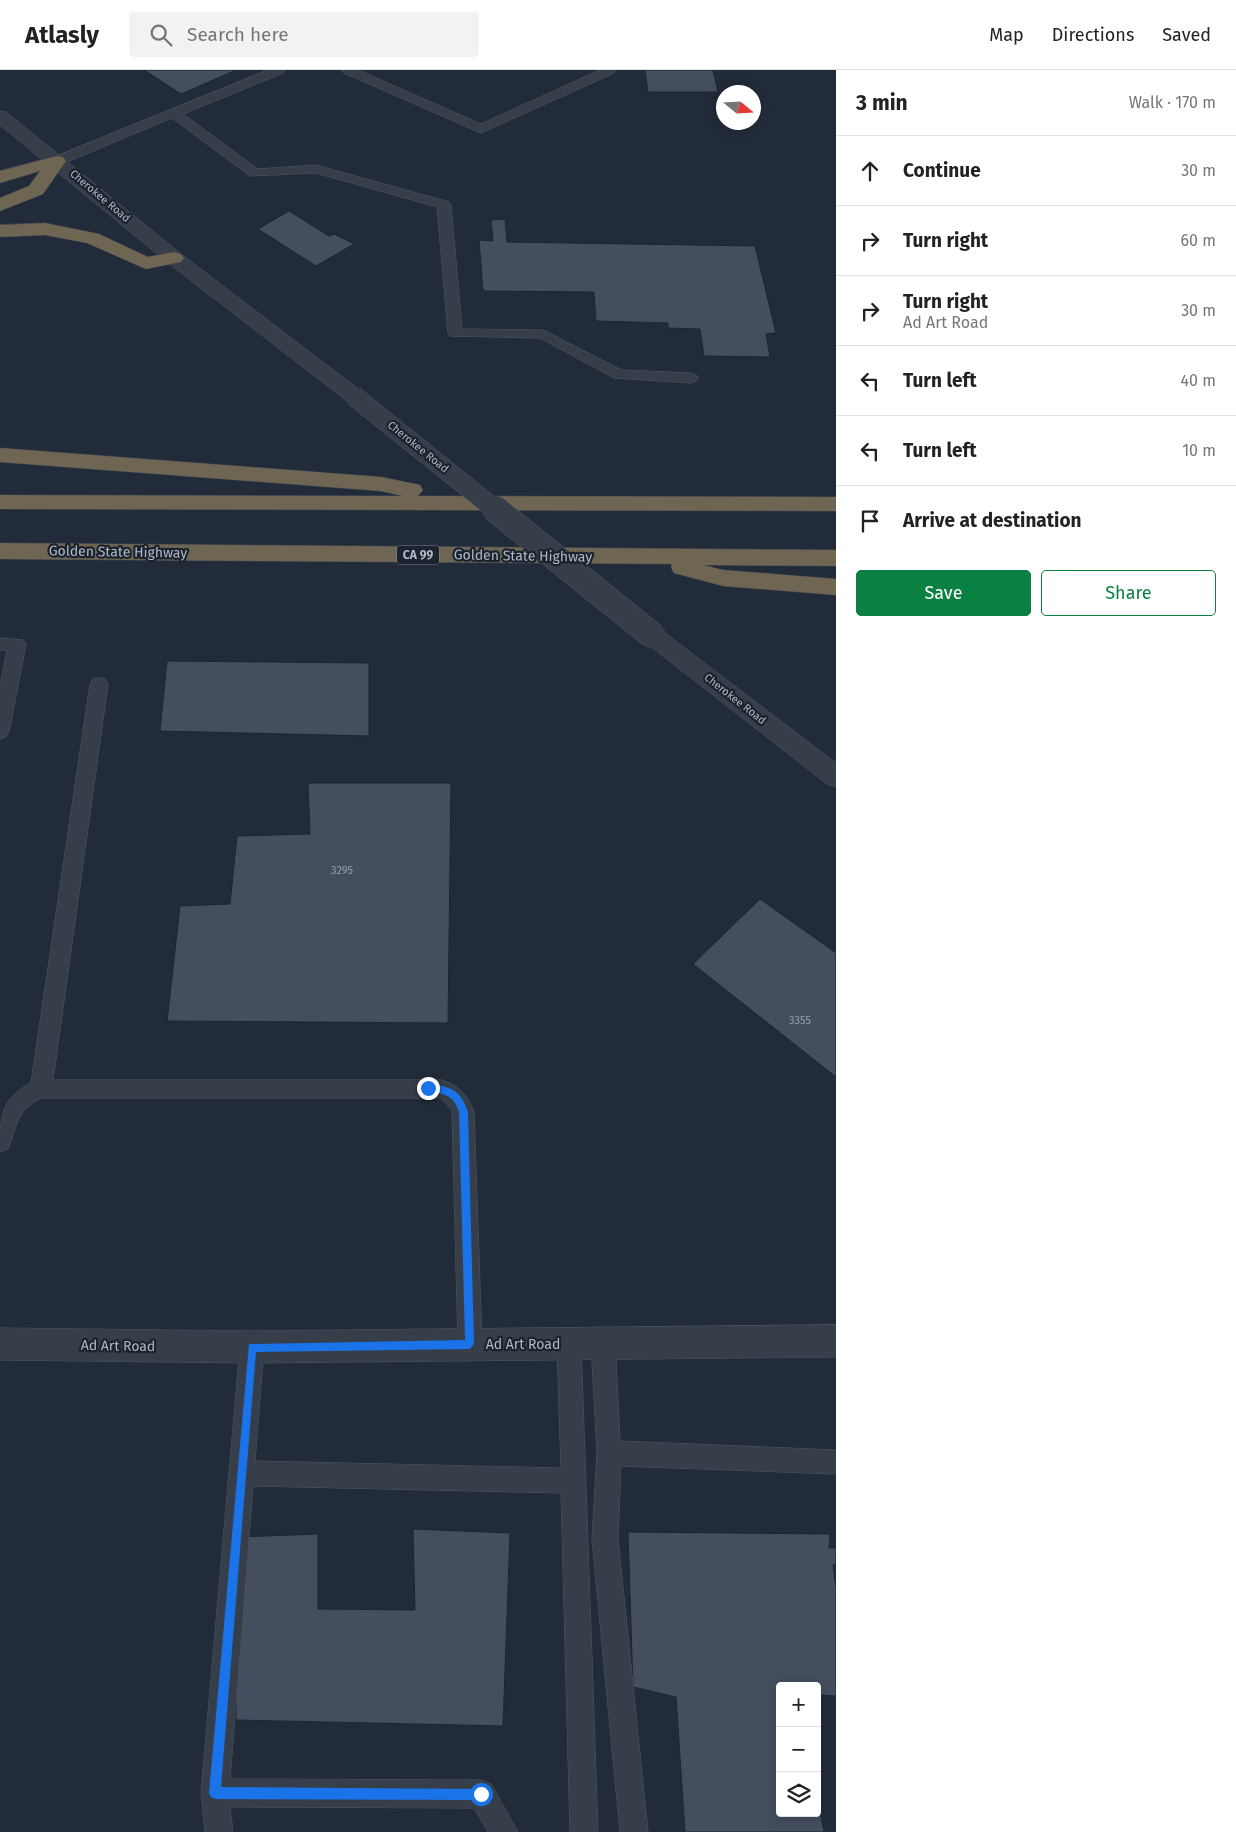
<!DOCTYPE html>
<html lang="en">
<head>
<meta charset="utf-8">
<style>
  :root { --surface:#fff; --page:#f2f2f2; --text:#222; --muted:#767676; --line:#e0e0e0; --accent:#0b8043 }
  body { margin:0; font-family:"Fira Sans",sans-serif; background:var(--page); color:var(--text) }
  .controls { position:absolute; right:15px; bottom:15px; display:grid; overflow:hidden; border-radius:5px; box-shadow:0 2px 12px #0003 }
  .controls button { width:45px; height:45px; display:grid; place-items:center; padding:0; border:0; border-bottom:1px solid var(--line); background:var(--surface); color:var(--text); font:25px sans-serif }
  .compass { position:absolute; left:716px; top:15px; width:45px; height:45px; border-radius:50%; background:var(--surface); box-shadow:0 2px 12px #0003; rotate:108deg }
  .stop { position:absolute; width:15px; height:15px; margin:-11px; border:4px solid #1a73e8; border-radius:50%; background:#fff }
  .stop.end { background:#1a73e8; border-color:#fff; box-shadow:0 1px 5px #0008 }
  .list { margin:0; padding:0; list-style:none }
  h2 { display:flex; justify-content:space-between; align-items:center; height:65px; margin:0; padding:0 20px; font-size:21px }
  h2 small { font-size:16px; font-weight:400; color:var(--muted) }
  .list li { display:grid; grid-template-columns:32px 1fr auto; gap:15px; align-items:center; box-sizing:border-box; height:70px; padding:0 20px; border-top:1px solid var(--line) }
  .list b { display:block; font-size:19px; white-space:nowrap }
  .list p { margin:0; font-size:16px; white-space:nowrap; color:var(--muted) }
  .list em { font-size:16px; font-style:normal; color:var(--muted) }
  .actions { display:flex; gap:10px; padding:15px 20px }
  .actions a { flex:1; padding:11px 0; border:1px solid var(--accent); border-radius:5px; text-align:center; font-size:18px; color:var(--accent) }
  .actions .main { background:var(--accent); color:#fff }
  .icon { flex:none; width:28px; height:28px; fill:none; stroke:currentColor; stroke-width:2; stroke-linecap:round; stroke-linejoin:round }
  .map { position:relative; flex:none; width:836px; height:1762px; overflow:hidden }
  header { display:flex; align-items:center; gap:30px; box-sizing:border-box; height:70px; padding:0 25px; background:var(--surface); border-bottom:1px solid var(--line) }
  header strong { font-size:24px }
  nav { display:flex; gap:28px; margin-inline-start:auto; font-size:18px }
  .search { width:350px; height:45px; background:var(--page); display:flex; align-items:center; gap:12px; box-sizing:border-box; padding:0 18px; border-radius:5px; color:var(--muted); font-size:19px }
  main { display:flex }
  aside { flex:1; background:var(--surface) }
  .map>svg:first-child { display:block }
  .building { fill:#444e5e; stroke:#1d2530 }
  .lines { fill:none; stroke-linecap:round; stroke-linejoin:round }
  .service-casing { stroke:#515864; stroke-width:1 }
  .minor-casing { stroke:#515864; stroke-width:1 }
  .tertiary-casing { stroke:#515864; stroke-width:1 }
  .motorway-casing { stroke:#414854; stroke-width:1 }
  .service { fill:#363e4a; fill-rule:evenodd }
  .minor { fill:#363e4a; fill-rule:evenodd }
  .tertiary { fill:#363e4a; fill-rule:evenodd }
  .motorway { fill:#6f6553; fill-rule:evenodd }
  .tertiary-bridge-far1-casing { stroke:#515864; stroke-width:20; stroke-linecap:butt }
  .tertiary-bridge-casing { stroke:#515864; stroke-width:27; stroke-linecap:butt }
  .tertiary-bridge-far1 { stroke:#363e4a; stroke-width:19 }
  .tertiary-bridge { stroke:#363e4a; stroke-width:26 }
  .route { fill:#1a73e8 }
  .labels { text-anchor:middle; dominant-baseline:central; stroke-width:4.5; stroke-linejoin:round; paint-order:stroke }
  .far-street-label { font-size:11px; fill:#b1b8c6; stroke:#1b232e }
  .number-label { font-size:11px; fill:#969eac }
  .shield { fill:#1b232e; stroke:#848b98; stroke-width:1 }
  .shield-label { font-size:12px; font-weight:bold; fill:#b1b8c6 }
  .street-label { font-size:14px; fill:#b1b8c6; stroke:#1b232e }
</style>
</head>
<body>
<header>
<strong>Atlasly</strong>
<div class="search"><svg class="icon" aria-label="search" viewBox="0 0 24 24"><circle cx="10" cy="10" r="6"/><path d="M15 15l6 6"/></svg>Search here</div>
<nav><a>Map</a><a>Directions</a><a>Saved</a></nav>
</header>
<main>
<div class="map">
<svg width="836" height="1762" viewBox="0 0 836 1762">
  <rect width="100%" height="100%" fill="#222b39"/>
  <g class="building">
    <polygon points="144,0 233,0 234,1 181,24"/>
    <polygon points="645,0 713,0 718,22 648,22"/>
    <polygon points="289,141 329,166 334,164 354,174 316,196 258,159"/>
    <polygon points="505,149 507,172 755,176 776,263 766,264 770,287 704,286 700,259 668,258 668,253 596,251 594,222 483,221 479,170 493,171 491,150"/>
    <polygon points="167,591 369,593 369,666 160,661"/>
    <polygon points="308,713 451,713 448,953 167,951 180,836 230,834 237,766 310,764"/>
    <polygon points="760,829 836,883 836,1007 693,894"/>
    <polygon points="413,1459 510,1463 503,1656 236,1650 238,1467 318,1464 318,1539 415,1540"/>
    <polygon points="628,1462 830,1464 829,1478 836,1478 836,1495 833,1495 836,1518 836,1626 817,1625 817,1616 780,1616 780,1743 817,1743 817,1725 824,1762 685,1762 676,1627 633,1617"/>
  </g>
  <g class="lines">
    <defs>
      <g id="service">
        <polygon points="268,0 285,0 283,3 183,44 258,99 316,95 449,132 451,135 462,259 543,260 622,300 691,303 696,305 699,308 696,311 691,313 614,308 540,268 450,266 448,263 437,137 316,103 250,106 172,48 62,94 52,94 50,91 52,88"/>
        <polygon points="342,0 358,0 481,54 600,0 616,0 614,3 481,63 344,3"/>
        <polygon points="0,568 23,570 26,574 9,662 6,667 0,669 0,616 7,580 0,580"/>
        <path d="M99,608L105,609L108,614L53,1010H442C459,1016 468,1025 474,1042L482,1274L478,1282L470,1285L462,1282L458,1274L452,1042L448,1035L440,1028H42C15,1040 18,1056 8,1079L0,1082C0,1047 0,1029 31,1013L90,614L93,609Z"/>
        <polygon points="603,1262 611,1265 615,1273 620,1371 836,1380 836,1404 621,1396 618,1469 648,1762 620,1762 592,1469 597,1383 591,1273 595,1265"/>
        <polygon points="569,1263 577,1266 581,1274 598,1762 570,1762 561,1423 253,1416 230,1709 481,1710 491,1714 518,1762 488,1762 474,1738 230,1737 233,1762 205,1762 201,1723 240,1277 244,1269 252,1266 260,1269 264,1277 255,1391 561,1398 557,1274 561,1266"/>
      </g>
      <polygon id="minor" points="836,1255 836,1287 252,1293 0,1290 0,1258 252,1261"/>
      <g id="tertiary">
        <polygon points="0,41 6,42 181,184 361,321 364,326 361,331 354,333 347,331 167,192 0,55"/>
        <polygon points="653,557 661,560 836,693 836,717 827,714 645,572 641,566 645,560"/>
      </g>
      <g id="motorway">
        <polygon points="57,86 63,87 66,91 43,124 0,141 0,128 29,116 40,101 0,113 0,101"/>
        <polygon points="45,153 99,164 148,187 174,182 181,184 184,188 181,192 146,199 87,173 45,165 0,167 0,155"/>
        <polygon points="0,378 381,407 420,415 423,420 418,426 836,427 836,441 0,439 0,425 403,426 381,421 0,392"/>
        <polygon points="0,473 836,480 836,496 703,495 723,500 836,509 836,525 723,516 674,503 671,497 672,494 0,489"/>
      </g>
    </defs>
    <use href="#service" class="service-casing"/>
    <use href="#minor" class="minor-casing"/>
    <use href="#tertiary" class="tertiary-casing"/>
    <use href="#motorway" class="motorway-casing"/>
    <use href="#service" class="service"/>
    <use href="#minor" class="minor"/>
    <use href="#tertiary" class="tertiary"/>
    <use href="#motorway" class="motorway"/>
    <defs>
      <polyline id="tertiary-bridge-far1" points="354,326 497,441"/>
      <polyline id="tertiary-bridge" points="495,439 653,566"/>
    </defs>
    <use href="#tertiary-bridge-far1" class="tertiary-bridge-far1-casing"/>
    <use href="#tertiary-bridge" class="tertiary-bridge-casing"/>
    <use href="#tertiary-bridge-far1" class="tertiary-bridge-far1"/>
    <use href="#tertiary-bridge" class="tertiary-bridge"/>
  </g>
  <path class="route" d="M428,1014C450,1016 461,1020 468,1042L474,1274L470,1279L256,1282L221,1717L481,1719L485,1720L487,1724L485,1728L481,1730L215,1729L211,1727L209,1723L249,1274L465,1270L459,1042C453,1022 442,1025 425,1020V1015Z"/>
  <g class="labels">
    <g class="far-street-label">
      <text transform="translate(100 126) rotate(40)">Cherokee Road</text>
      <text transform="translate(418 377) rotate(39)">Cherokee Road</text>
      <text transform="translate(735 629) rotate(38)">Cherokee Road</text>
    </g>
    <g class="number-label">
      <text x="342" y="800">3295</text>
      <text x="800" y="950">3355</text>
    </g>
    <rect class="shield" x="397" y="475.5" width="42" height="19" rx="4"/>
    <g class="shield-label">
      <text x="418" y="485">CA 99</text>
    </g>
    <g class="street-label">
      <text transform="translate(118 482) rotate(1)">Golden State Highway</text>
      <text transform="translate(523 486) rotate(1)">Golden State Highway</text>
      <text x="523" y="1274">Ad Art Road</text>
      <text transform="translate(118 1276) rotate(1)">Ad Art Road</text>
    </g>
  </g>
</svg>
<div class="controls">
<button>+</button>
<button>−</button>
<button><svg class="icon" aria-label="layers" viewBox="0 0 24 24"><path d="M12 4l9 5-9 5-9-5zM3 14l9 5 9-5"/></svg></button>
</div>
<svg class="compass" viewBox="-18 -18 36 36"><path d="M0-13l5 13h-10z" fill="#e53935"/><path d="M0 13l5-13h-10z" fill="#767676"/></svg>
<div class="stop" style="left:481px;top:1724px"></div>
<div class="stop end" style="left:428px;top:1018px"></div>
</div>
<aside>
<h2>3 min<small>Walk · 170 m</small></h2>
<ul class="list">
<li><svg class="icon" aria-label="ahead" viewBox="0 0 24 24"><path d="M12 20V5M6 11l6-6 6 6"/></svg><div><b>Continue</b></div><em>30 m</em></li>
<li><svg class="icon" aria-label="right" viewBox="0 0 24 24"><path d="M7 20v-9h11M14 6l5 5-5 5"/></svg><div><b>Turn right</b></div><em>60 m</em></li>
<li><svg class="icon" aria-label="right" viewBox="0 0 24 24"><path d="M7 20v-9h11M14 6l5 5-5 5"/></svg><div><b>Turn right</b><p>Ad Art Road</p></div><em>30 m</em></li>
<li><svg class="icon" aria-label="left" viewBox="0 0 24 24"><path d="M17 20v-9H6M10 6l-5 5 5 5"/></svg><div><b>Turn left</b></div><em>40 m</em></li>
<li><svg class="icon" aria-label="left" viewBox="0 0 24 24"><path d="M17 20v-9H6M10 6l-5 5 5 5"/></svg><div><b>Turn left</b></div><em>10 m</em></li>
<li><svg class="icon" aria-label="arrive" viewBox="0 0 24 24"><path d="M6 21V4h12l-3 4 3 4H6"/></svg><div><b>Arrive at destination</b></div></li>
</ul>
<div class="actions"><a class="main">Save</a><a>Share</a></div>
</aside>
</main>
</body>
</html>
